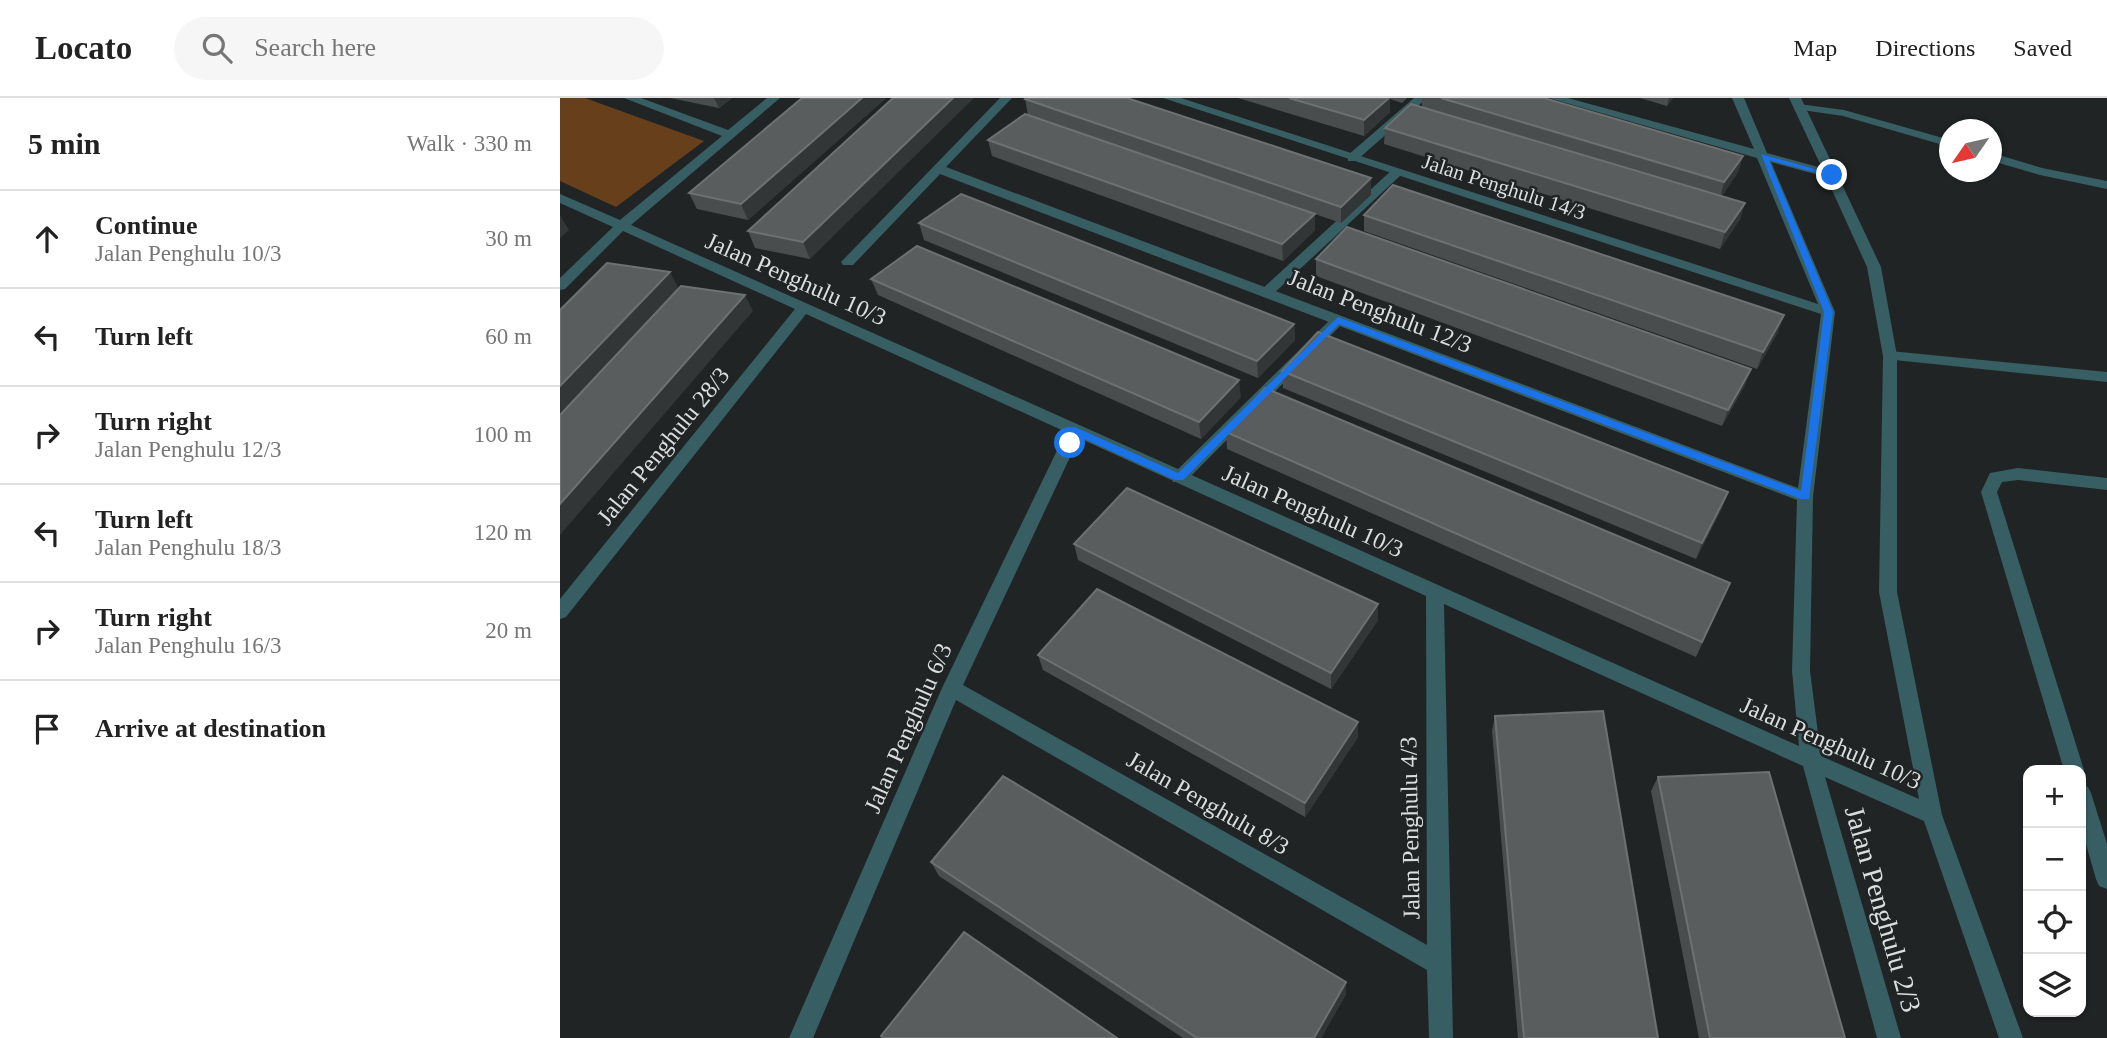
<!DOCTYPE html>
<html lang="en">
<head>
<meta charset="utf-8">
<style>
  :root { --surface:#fff; --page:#f6f6f6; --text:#222; --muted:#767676; --line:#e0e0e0 }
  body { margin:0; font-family:"Times New Roman",serif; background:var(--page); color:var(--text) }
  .controls { position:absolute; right:21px; bottom:21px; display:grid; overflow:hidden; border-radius:14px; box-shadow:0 2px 5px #0004 }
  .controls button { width:63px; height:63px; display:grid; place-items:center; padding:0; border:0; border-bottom:2px solid var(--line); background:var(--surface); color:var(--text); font:35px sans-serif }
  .compass { position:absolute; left:1379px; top:21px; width:63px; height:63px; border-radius:50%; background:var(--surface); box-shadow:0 2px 5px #0004; rotate:236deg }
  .stop { position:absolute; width:21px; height:21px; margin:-16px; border:5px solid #1a73e8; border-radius:50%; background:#fff }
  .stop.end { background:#1a73e8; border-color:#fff; box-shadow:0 2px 7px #0008 }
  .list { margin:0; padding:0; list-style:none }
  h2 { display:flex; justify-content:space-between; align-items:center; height:91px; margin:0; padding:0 28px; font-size:30px }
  h2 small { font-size:23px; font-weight:400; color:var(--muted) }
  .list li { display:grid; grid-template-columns:46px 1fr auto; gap:21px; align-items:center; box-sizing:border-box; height:98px; padding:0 28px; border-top:2px solid var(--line) }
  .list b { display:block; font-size:26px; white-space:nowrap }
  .list p { margin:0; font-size:23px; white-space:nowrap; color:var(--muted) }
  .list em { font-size:23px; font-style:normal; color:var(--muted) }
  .icon { flex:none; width:38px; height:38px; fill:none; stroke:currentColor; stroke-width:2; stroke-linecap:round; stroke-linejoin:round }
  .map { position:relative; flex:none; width:1547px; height:940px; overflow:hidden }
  header { display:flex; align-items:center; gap:42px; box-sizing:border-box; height:98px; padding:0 35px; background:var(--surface); border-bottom:2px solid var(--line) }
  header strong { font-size:33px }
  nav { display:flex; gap:38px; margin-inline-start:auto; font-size:24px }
  .search { width:490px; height:63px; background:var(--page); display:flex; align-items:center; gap:18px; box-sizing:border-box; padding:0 24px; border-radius:38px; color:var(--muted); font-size:26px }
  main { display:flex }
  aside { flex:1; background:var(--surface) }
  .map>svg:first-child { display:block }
  .green { fill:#673f1b }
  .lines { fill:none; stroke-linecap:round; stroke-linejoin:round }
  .lane { fill:#375e63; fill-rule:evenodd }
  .street { fill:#375e63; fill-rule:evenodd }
  .wall { fill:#494d4e }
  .shaded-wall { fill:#323637 }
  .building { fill:#595d5d; stroke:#6d7172; stroke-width:2 }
  .route { fill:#1a73e8 }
  .labels { text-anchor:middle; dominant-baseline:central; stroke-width:5; stroke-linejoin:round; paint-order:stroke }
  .far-street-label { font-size:21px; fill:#dbdede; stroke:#202425 }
  .street-label { font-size:24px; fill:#dbdede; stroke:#202425 }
  .near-street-label { font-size:28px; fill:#dbdede; stroke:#202425 }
</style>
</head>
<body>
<header>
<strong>Locato</strong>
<div class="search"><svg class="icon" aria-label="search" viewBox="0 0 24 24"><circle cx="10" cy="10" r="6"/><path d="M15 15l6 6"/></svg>Search here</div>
<nav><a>Map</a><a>Directions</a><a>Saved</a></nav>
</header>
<main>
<aside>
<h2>5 min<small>Walk · 330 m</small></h2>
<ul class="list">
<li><svg class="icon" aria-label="ahead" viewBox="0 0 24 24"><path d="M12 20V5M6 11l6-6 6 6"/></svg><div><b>Continue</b><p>Jalan Penghulu 10/3</p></div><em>30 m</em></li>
<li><svg class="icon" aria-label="left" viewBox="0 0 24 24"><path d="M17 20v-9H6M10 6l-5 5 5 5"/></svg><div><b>Turn left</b></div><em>60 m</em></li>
<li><svg class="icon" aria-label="right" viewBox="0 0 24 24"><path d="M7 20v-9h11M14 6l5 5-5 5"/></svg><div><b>Turn right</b><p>Jalan Penghulu 12/3</p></div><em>100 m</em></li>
<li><svg class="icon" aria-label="left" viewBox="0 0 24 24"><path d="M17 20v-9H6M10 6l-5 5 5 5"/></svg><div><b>Turn left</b><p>Jalan Penghulu 18/3</p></div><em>120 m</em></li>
<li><svg class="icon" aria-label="right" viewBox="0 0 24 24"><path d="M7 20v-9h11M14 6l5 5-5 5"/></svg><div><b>Turn right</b><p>Jalan Penghulu 16/3</p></div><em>20 m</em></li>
<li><svg class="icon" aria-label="arrive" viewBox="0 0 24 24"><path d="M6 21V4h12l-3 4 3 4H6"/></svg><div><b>Arrive at destination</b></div></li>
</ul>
</aside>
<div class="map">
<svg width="1547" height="940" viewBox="0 0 1547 940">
  <rect width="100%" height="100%" fill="#202425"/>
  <polygon class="green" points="0,0 25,0 144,43 56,109 0,83"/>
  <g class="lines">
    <g class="lane">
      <polygon points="854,0 867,0 796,63 788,63 788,57"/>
      <polygon points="1239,6 1284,12 1390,42 1390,49 1283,18 1235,11 1235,7"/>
      <polygon points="1432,55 1482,70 1547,83 1547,91 1480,77 1432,63"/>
      <polygon points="837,70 843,74 841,77 711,198 701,198 701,192 833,71"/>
      <polygon points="778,218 785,222 783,225 625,384 613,384 611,380 613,376 773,219"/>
      <polygon points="1330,253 1547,274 1547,284 1325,261 1323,258 1325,255"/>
      <polygon points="1458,370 1547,380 1547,392 1458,382 1442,384 1437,394 1524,672 1521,678 1521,672 1504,672 1421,394 1430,375"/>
      <polygon points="1521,686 1528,689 1531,695 1547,746 1547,791 1539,788 1536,781 1521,729"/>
    </g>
    <path class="street" d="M64,0H81L168,32L207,0H220L71,127L1239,648L1232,573L1237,402L380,76L293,167H283L281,164L440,0H452L386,69L1238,390L1261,216L603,0H621L1258,206L1197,60L989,0H1008L1194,51L1172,0H1184L1207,55L1262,70L1229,0H1241L1321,169L1337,258V494L1382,717L1463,940H1439L1364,723L1265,679L1341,940H1317L1243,668L884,506L893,940H869L867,872L396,602L253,940H229L382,590L506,334L246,216L6,519L0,521V501L235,211L63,133L5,191L0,192V180L53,129L0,105V96L60,122L162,38ZM1211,64L1266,79L1307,169L1323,258L1319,494L1359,701L1261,658L1250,573L1253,399L1275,214ZM519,340L866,498L867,847L403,587Z"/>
  </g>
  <g class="wall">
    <polygon points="110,0 172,0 159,10"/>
    <polygon points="242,0 326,0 188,122 137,111 129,95"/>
    <polygon points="333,0 250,161 195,150 188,133"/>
    <polygon points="678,0 847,0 842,5 830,1 830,14 804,38"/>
    <polygon points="862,0 984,0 1183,58 1178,74 1162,98 1185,105 1180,121 1160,151 824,46 825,30 862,9"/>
    <polygon points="1080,0 1113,0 1107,8"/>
    <polygon points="465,1 811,80 811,97 781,125 755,116 755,132 723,163 432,58 428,42 642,77 468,17"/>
    <polygon points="804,117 1218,234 1197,271 804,133"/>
    <polygon points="359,125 734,226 735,242 698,280 364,142"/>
    <polygon points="756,161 1185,287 1162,328 756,178"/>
    <polygon points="311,181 681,299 641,341 318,197"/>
    <polygon points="722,273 1168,394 1162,410 1136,461 723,290"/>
    <polygon points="666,334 1170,485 1136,559 667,351"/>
    <polygon points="514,446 818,522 771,591 518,462"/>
    <polygon points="478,557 798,624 798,639 745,719 483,572"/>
    <polygon points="935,618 1098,940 958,940 932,633"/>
    <polygon points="1098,679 1285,940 1139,940 1091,693"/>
    <polygon points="371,764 786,896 761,940 623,940 379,778"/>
  </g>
  <g class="shaded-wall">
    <polygon points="154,0 172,0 159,10"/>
    <polygon points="302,0 326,0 188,122 181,106"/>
    <polygon points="393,0 414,0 250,161 243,144"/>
    <polygon points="829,0 830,0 830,14 804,38 804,22"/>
    <polygon points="1109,0 1113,0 1107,8"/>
    <polygon points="1183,58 1178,74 1160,101 1164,84"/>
    <polygon points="811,80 811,97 781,125 781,109"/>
    <polygon points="1185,105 1180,121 1160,151 1165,134"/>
    <polygon points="755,116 755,132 723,163 722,146"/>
    <polygon points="0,117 9,132 0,140"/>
    <polygon points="110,174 119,191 0,317 0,288"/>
    <polygon points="185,197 193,213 0,437 0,406"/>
    <polygon points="1224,217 1218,234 1197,271 1203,254"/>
    <polygon points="734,226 735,242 698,280 697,263"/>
    <polygon points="1191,271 1185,287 1162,328 1168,312"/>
    <polygon points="679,282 681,299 641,341 639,324"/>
    <polygon points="1168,394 1162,410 1136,461 1142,445"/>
    <polygon points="818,506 818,522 771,591 771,575"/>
    <polygon points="798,624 798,639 745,719 745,705"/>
    <polygon points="786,884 786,896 761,940 754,940"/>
  </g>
  <g class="building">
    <polygon points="242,0 302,0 181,106 129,95"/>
    <polygon points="333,0 393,0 243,144 188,133"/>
    <polygon points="466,0 567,0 811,80 781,109 465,1"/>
    <polygon points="729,0 829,0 804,22"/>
    <polygon points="881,0 984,0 1183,58 1164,84"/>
    <polygon points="851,6 1185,105 1165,134 825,30"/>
    <polygon points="465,16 755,116 722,146 428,42"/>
    <polygon points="833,87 1224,217 1203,254 804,117"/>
    <polygon points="401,96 734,226 697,263 359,125"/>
    <polygon points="787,129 1191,271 1168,312 756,161"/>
    <polygon points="357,148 679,282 639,324 311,181"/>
    <polygon points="47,165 110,174 0,288 0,212"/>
    <polygon points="121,188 185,197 0,406 0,317"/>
    <polygon points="758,234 1168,394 1142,445 722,273"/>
    <polygon points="705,290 1170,485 1142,544 666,334"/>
    <polygon points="567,390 818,506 771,575 514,446"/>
    <polygon points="537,491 798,624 745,705 478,557"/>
    <polygon points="1043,613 1098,940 964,940 935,618"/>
    <polygon points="1209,674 1285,940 1150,940 1098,679"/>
    <polygon points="443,678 786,884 754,940 637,940 371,764"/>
    <polygon points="404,834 557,940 323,940 321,938"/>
  </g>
  <polygon class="route" points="1201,56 1276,77 1272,79 1209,62 1273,214 1249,401 1241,401 779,226 623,382 615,382 518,338 513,347 505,345 511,330 515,329 618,375 778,219 1241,393 1264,214"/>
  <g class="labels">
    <g class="far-street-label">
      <text transform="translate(944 89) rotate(18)">Jalan Penghulu 14/3</text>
    </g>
    <g class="street-label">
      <text transform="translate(236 181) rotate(24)">Jalan Penghulu 10/3</text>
      <text transform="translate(820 213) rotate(21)">Jalan Penghulu 12/3</text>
      <text transform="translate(103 348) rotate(-51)">Jalan Penghulu 28/3</text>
      <text transform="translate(753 413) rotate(24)">Jalan Penghulu 10/3</text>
      <text transform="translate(348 630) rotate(-66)">Jalan Penghulu 6/3</text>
      <text transform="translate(1271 645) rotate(24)">Jalan Penghulu 10/3</text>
      <text transform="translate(648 705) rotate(30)">Jalan Penghulu 8/3</text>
      <text transform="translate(850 730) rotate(-91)">Jalan Penghulu 4/3</text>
    </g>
    <g class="near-street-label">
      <text transform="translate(1323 811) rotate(74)">Jalan Penghulu 2/3</text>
    </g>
  </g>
</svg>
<div class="controls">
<button>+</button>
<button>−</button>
<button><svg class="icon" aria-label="locate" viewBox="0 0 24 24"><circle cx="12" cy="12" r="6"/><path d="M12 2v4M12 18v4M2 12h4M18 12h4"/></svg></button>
<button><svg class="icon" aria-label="layers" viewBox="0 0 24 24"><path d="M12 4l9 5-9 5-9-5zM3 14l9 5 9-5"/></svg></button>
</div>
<svg class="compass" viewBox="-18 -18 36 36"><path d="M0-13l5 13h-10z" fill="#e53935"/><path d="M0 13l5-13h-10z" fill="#767676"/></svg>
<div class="stop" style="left:510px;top:345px"></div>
<div class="stop end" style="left:1272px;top:77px"></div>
</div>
</main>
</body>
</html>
